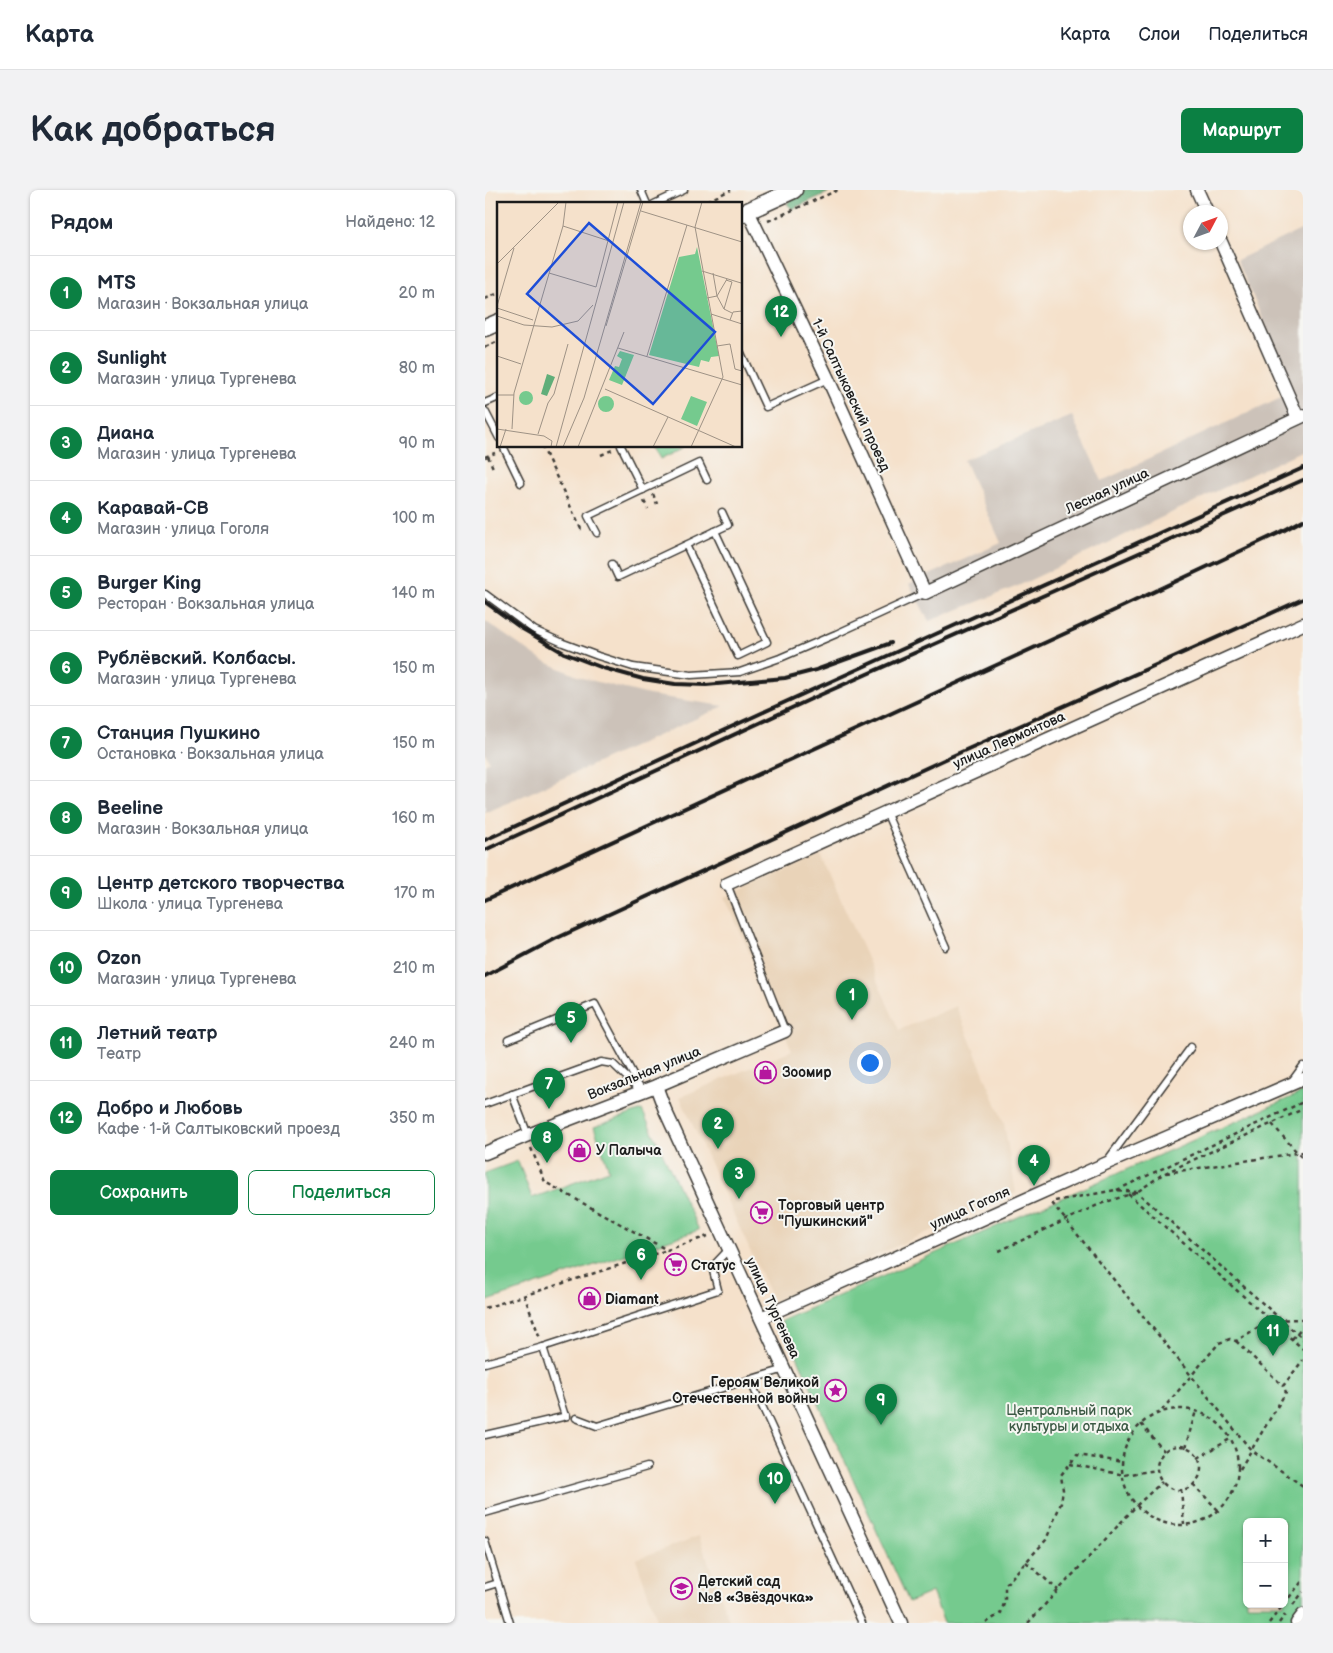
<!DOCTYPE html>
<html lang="ru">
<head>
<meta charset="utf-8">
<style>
  :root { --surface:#fff; --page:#f2f2f3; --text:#1f2937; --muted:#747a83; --line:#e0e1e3; --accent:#0b8043 }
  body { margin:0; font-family:"Balsamiq Sans",sans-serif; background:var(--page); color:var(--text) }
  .controls { position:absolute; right:15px; bottom:15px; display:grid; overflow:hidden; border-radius:8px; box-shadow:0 1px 4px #0004 }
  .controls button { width:45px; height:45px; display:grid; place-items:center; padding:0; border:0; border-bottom:1px solid var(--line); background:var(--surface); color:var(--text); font:25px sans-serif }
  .compass { position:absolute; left:698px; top:15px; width:45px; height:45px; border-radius:50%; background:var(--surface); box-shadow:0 1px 4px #0004; rotate:49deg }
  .you { position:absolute; left:384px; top:872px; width:18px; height:18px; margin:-12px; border:4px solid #fff; border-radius:50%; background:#1a73e8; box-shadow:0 0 0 8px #1a73e833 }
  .badge { display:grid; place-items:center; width:32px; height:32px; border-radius:50%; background:var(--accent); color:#fff; font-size:16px; font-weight:700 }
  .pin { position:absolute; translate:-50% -41px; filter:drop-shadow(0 1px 2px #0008) }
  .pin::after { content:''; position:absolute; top:26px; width:18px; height:15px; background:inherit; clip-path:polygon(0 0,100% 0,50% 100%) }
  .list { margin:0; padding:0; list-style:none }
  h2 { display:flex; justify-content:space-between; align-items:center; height:65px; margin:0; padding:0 20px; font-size:21px }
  h2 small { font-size:16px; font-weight:400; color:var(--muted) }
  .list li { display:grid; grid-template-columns:32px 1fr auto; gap:15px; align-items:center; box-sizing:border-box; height:75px; padding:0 20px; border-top:1px solid var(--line) }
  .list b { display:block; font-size:19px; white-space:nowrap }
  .list p { margin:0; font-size:16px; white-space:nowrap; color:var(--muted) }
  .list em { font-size:16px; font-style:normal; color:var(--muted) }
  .actions { display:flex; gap:10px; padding:15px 20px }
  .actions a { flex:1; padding:11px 0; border:1px solid var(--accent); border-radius:8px; text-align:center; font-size:18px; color:var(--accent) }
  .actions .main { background:var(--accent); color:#fff }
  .map { position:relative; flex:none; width:818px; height:1433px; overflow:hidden; border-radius:8px }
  header { display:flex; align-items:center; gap:30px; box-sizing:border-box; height:70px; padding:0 25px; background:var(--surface); border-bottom:1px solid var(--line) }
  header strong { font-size:24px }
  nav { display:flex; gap:28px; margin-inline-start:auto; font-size:18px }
  .intro { display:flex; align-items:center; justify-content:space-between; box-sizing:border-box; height:120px; padding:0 30px }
  h1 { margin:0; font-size:35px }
  .button { padding:12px 22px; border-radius:8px; background:var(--accent); color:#fff; font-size:18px; font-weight:700 }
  main { display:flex; gap:30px; padding:0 30px }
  aside { flex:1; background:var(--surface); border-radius:8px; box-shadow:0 1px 4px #0004 }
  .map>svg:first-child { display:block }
  .built { fill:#e9d3b8 }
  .industrial { fill:#ccc2b9 }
  .green { fill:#75ca8e; stroke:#487355; fill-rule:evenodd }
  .forest { fill:#60ae79; stroke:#3e654a }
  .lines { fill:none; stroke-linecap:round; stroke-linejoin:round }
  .service-casing { stroke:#3d3a36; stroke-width:9 }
  .minor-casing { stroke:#3d3a36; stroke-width:15 }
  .tertiary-casing { stroke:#3d3a36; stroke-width:19 }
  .path { stroke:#3d3a36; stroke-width:2.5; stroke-dasharray:4 4; stroke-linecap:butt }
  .service { stroke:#fff; stroke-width:6 }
  .minor { stroke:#fff; stroke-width:12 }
  .tertiary { stroke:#fff; stroke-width:16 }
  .rail { stroke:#1c1c1c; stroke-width:4 }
  .labels { text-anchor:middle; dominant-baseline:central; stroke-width:4; stroke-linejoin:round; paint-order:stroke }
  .street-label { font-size:14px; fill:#1c1c1c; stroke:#f6f6f2 }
  .poi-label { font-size:14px; font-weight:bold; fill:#1c1c1c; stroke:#f6f6f2; text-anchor:start }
  .park-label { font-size:14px; fill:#3b5944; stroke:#f6f6f2 }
  .inset-road { fill:none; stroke:#9e9285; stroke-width:1 }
  .view { fill:#1d4ed8; fill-opacity:0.15; stroke:#1d4ed8; stroke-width:2.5 }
  .inset-edge { fill:none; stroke:#1c1c1c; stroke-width:2.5 }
</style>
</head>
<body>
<header>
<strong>Карта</strong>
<nav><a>Карта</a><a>Слои</a><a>Поделиться</a></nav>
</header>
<div class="intro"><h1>Как добраться</h1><a class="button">Маршрут</a></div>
<main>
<aside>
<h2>Рядом<small>Найдено: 12</small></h2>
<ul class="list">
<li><span class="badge">1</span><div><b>MTS</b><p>Магазин · Вокзальная улица</p></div><em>20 m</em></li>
<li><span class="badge">2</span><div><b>Sunlight</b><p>Магазин · улица Тургенева</p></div><em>80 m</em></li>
<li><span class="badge">3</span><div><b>Диана</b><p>Магазин · улица Тургенева</p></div><em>90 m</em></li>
<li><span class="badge">4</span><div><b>Каравай-СВ</b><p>Магазин · улица Гоголя</p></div><em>100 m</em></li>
<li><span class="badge">5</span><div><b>Burger King</b><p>Ресторан · Вокзальная улица</p></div><em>140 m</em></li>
<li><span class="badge">6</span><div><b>Рублёвский. Колбасы.</b><p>Магазин · улица Тургенева</p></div><em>150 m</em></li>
<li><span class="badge">7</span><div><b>Станция Пушкино</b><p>Остановка · Вокзальная улица</p></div><em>150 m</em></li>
<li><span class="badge">8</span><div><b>Beeline</b><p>Магазин · Вокзальная улица</p></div><em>160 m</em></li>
<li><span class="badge">9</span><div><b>Центр детского творчества</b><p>Школа · улица Тургенева</p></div><em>170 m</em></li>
<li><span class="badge">10</span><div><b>Ozon</b><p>Магазин · улица Тургенева</p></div><em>210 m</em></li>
<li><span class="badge">11</span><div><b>Летний театр</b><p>Театр</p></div><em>240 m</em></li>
<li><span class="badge">12</span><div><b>Добро и Любовь</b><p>Кафе · 1-й Салтыковский проезд</p></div><em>350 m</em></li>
</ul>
<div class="actions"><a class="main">Сохранить</a><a>Поделиться</a></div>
</aside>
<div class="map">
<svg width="818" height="1433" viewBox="0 0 818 1433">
  <rect width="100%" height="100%" fill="#f6f6f2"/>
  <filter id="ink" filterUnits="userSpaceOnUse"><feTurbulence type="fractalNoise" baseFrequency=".02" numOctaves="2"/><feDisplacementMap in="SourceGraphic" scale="10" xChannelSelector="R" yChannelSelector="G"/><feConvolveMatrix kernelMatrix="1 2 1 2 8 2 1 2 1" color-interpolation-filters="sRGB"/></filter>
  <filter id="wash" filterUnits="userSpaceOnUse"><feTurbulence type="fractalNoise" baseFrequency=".0096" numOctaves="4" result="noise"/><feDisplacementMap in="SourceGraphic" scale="20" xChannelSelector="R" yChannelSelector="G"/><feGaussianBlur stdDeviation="1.12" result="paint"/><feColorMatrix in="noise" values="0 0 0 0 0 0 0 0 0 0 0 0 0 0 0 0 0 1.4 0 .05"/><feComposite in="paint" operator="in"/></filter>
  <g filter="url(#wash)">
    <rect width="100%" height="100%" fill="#f5e1cb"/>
    <g class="built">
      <polygon points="336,665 414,840 471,816 519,933 531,1003 288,1111 195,907 307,860 240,707"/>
      <polygon points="214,1346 245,1433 164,1433 172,1429 151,1369"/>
    </g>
    <g class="industrial">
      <polygon points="818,39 818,260 533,396 444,431 424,394 516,353 479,270 587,226 617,291 809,201 752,70"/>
      <polygon points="0,431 56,470 97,488 164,505 239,516 0,623 0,574 4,571 0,562"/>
    </g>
    <g class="green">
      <polygon points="170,256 202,256 176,269"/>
      <path d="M818,902V1415L804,1433H459L447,1402L424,1412L296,1131ZM762,1332H799V1414H762Z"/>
      <polygon points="157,920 214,1040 0,1112 0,983 33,971 47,1008 124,980 109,937"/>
    </g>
    <polygon class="forest" points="322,0 349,0 307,19 302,14 309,6"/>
  </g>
  <g filter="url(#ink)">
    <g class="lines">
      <defs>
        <g id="service">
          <polyline points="156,0 162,14"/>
          <polyline points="169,14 199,0"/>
          <polyline points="256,163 281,217 343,189"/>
          <polyline points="0,213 14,207"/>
          <polyline points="0,221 14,248"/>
          <polyline points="18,256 36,293"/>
          <polyline points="136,256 158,300"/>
          <polyline points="112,343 103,326 214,273 222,290"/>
          <polyline points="201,355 253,466 282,452 230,341"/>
          <polyline points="127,374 133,387 243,335 237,322"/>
          <polyline points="0,404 49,440 78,453 113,466 148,477 206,485 255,482 295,468 351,444 440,403"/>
          <polyline points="401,622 461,757"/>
          <polyline points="242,694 300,841"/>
          <polyline points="23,850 110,814 157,901"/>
          <polyline points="807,891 818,876"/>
          <polyline points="27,904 43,945"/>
          <polyline points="0,914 116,872 128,874 152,897"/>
          <polyline points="622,971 706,857"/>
          <polyline points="58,1157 233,1100 227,1077 244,1059"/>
          <polyline points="0,1173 58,1157 80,1226"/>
          <polyline points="265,1190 377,1433"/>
          <polyline points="91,1228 112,1236 300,1179"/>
          <polyline points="0,1245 82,1226"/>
          <polyline points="0,1323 162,1277"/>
          <polyline points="0,1351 25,1433"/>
          <polyline points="0,1397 13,1393"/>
        </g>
        <g id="minor">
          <polyline points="712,0 722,22"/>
          <polyline points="263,21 343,189 440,403 818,226"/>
          <polyline points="736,52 813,228"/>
          <polyline points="242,694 818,434"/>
          <polyline points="171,896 180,920 416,1433"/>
          <polyline points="0,963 43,945 171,896 300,841"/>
          <polyline points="276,1128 620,974 818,889"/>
          <polyline points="812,1433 818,1425"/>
        </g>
        <g id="tertiary">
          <polyline points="256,24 309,0"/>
          <polyline points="0,138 14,132"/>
        </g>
      </defs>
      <use href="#service" class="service-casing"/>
      <use href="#minor" class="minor-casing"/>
      <use href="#tertiary" class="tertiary-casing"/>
      <g class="path">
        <polyline points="215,14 246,0"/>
        <polyline points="283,31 353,0"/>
        <polyline points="0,109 14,103"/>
        <polyline points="0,157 14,151"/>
        <polyline points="57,256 96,339 99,337"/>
        <polyline points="116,265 127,260"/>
        <polyline points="3,266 8,278"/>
        <polyline points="0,267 10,263"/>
        <polyline points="168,304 172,314"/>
        <polyline points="159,311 163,319"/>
        <polyline points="787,934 818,969"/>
        <polyline points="46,958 60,992 182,1060 223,1046"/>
        <polyline points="681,983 818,962"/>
        <polyline points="632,1000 818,912"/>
        <polyline points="643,1004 818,1159"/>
        <polyline points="570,1011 631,1000 652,1002 818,1149"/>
        <polyline points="567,1013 766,1260 818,1296"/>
        <polyline points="514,1061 615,1014 652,1002 678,984 818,919"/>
        <polyline points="39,1105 55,1148"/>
        <polyline points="0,1118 182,1060"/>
        <polyline points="807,1149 818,1136"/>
        <polyline points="751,1151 798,1196"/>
        <circle cx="695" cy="1277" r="58"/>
        <polyline points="677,1220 734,1153 745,1149 751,1151 785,1130 818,1129"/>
        <polyline points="656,1234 679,1261"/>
        <circle cx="694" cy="1278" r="22"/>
        <polyline points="700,1258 711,1221"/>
        <polyline points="713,1268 745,1249"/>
        <polyline points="585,1274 639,1285 672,1280"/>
        <polyline points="755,1279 801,1202 798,1196 818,1170"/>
        <polyline points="708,1294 734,1321"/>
        <polyline points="696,1299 699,1334"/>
        <polyline points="541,1372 573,1400"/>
        <polyline points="799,1414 818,1390"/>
        <polyline points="808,1415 818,1402"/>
        <polyline points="501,1433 516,1423 520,1410 520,1395 561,1350 576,1313 578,1300 576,1285 592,1265 638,1272"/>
        <polyline points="543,1433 652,1315 677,1292"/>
        <polyline points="784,1433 799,1414"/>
        <polyline points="794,1433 800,1425"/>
      </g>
      <use href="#service" class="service"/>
      <use href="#minor" class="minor"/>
      <use href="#tertiary" class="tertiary"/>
      <g class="rail">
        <polyline points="0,412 36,438 79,463 118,478 158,489 190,494 221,495 300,488 331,480 406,453"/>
        <polyline points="0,650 307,509 818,278"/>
        <polyline points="0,660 326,509 818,290"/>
        <polyline points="0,710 592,438 796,342 818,330"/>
        <polyline points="0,786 70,749 465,567 818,409"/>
      </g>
    </g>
  </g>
  <defs>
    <symbol id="shop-ring" viewBox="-11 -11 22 22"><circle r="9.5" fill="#f6f6f2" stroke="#b5179e" stroke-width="1.5"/><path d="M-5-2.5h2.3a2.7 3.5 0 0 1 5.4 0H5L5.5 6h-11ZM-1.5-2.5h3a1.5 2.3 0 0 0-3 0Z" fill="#b5179e"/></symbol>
    <symbol id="supermarket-ring" viewBox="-11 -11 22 22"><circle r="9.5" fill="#f6f6f2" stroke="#b5179e" stroke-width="1.5"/><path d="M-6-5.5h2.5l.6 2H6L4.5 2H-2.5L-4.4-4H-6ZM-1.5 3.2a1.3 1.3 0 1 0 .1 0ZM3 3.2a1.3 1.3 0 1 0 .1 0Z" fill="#b5179e"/></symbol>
    <symbol id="sight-ring" viewBox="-11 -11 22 22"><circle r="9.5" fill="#f6f6f2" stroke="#b5179e" stroke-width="1.5"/><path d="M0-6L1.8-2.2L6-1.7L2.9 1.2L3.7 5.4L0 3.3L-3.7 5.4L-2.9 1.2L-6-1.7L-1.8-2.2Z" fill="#b5179e"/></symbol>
    <symbol id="school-ring" viewBox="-11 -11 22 22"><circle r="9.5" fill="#f6f6f2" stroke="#b5179e" stroke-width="1.5"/><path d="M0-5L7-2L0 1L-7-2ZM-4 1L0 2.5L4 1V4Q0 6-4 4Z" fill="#b5179e"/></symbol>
  </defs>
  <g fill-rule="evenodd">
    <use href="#shop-ring" x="268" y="870" width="25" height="25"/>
    <use href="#shop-ring" x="82" y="948" width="25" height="25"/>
    <use href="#supermarket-ring" x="264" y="1010" width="25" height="25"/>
    <use href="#supermarket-ring" x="178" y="1062" width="25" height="25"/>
    <use href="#shop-ring" x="92" y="1096" width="25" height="25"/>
    <use href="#sight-ring" x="338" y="1188" width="25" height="25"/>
    <use href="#school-ring" x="184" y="1386" width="25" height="25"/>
  </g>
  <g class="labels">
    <g class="street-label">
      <text transform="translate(366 205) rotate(65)">1-й Салтыковский проезд</text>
      <text transform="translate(622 301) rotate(-25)">Лесная улица</text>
      <text transform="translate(524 550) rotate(-24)">улица Лермонтова</text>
      <text transform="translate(159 883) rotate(-22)">Вокзальная улица</text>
      <text transform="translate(485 1018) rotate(-24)">улица Гоголя</text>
      <text transform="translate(288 1118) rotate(65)">улица Тургенева</text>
    </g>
    <g class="poi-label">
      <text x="297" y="882">Зоомир</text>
      <text x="111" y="960">У Палыча</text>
      <text x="293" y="1015">Торговый центр<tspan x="293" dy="16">"Пушкинский"</tspan></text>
      <text x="206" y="1075">Статус</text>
      <text x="120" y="1109">Diamant</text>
      <text x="334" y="1192" text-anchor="end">Героям Великой<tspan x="334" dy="16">Отечественной войны</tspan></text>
      <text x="213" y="1391">Детский сад<tspan x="213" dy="16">№8 «Звёздочка»</tspan></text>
    </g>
    <g class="park-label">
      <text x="584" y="1220">Центральный парк<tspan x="584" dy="16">культуры и отдыха</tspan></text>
    </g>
  </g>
  <g transform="translate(12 12)">
    <rect width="245" height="245" fill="#f5e1cb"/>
    <path d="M200,45L222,154L214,155L212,160L204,158L202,165L152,153L182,55L198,52ZM123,149L137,153L125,183L112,178L118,164L122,165L125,157L120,154ZM22 196a7 7 0 1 1 14 0a7 7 0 1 1-14 0ZM194,194L210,200L200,224L184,217ZM101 202a8 8 0 1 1 16 0a8 8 0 1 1-16 0Z" fill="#75ca8e"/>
    <path d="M50,172L58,175L50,194L44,192Z" fill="#60ae79"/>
    <path class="inset-road" d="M144,9L245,40M66,24L112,39M0,62L62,0M205,69L244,81M52,71L99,85L121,0M230,77L220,94L227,107L235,111M210,96L220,94L216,71M0,104L17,46M0,106L36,118M227,107L235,80L229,78M214,112L245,122M0,114L27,123L55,125L81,119L96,103M233,118L236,110L245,109M109,124L146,0M220,144L233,142L238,167L245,169M121,146L245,183M0,154L24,162M150,154L190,23M108,187L239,245M0,193H17M0,227L47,234L55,239L54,245M15,227L17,191L66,24L69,0M41,232L51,201L57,192L71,142M3,245L9,227M59,245L127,0M66,245L87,196L144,0M81,245L127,130M156,245L171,215M194,245L226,175L198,25L205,0"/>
    <path class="view" d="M92,21L218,130L156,202L30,92Z"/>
    <rect width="245" height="245" class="inset-edge"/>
  </g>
</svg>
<div class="controls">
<button>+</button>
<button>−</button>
</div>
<svg class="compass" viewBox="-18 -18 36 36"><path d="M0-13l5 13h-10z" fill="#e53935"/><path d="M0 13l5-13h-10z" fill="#747a83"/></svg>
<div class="you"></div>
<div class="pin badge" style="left:367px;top:830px">1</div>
<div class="pin badge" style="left:233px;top:959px">2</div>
<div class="pin badge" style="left:254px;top:1009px">3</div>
<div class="pin badge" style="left:549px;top:996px">4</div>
<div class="pin badge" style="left:86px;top:853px">5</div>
<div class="pin badge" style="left:156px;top:1090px">6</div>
<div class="pin badge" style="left:64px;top:919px">7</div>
<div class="pin badge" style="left:62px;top:973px">8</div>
<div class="pin badge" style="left:396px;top:1235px">9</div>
<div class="pin badge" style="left:290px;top:1314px">10</div>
<div class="pin badge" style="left:788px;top:1166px">11</div>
<div class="pin badge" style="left:296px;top:147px">12</div>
</div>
</main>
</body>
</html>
